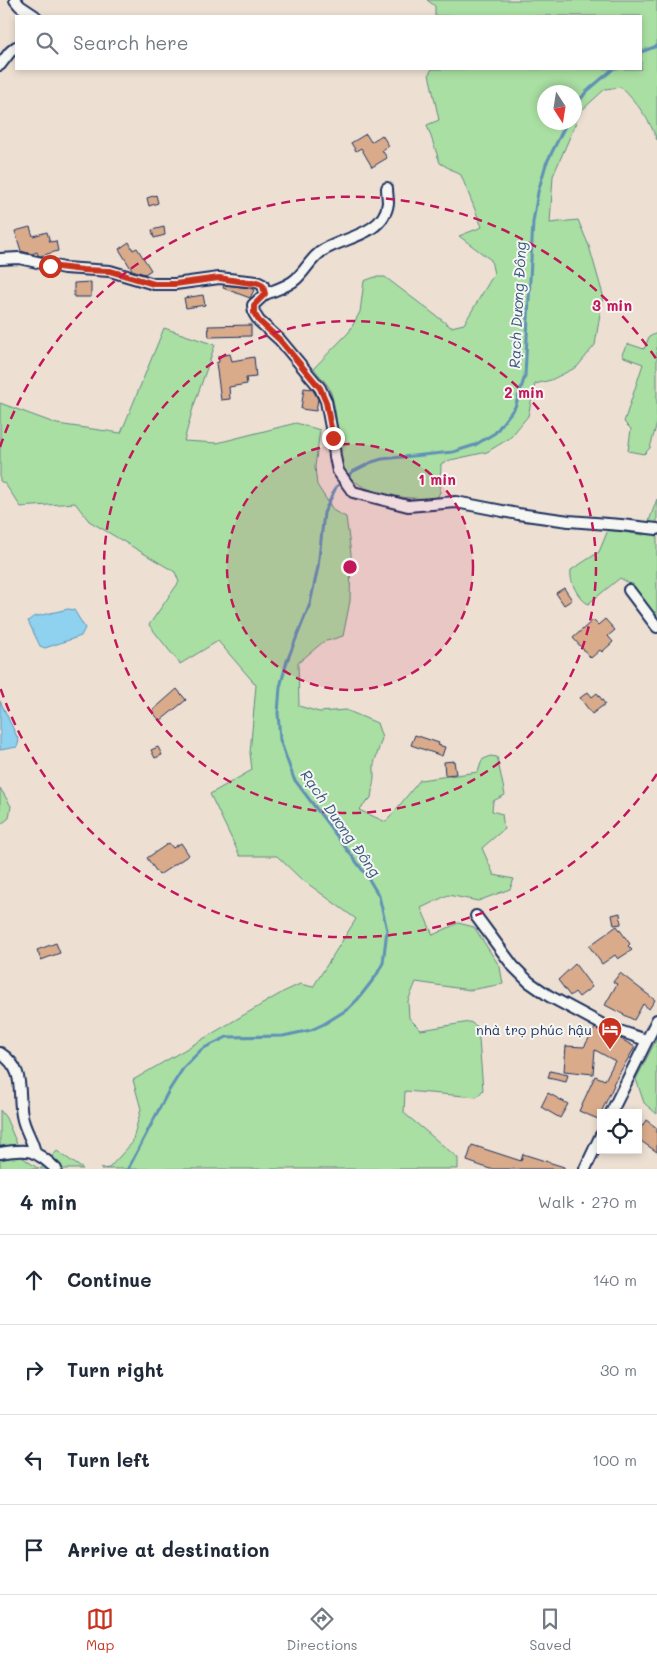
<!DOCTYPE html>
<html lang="en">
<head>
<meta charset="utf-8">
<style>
  :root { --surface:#fff; --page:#f2f2f3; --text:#1f2937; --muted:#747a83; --line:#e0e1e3; --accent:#c8321e }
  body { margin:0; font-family:Mali,sans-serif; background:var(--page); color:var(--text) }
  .controls { position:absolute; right:15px; bottom:15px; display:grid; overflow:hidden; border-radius:0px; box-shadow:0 2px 8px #0003 }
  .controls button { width:45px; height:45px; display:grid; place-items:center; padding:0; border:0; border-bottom:1px solid var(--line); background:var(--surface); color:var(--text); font:25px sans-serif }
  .compass { position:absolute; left:537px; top:85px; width:45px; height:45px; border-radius:50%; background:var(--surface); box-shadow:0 2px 8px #0003; rotate:168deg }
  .stop { position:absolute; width:15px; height:15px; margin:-11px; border:4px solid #c8321e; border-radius:50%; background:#fff }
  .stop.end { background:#c8321e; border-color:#fff; box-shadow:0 1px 5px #0008 }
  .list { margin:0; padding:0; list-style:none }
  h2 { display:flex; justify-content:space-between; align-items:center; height:65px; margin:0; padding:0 20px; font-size:21px }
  h2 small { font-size:16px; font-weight:400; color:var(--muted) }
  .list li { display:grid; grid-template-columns:32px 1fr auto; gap:15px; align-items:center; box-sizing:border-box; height:90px; padding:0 20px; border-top:1px solid var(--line) }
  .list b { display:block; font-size:19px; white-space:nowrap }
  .list em { font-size:16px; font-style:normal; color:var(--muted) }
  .icon { flex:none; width:28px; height:28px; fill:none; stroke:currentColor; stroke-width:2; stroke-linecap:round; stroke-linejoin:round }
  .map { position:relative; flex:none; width:657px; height:1169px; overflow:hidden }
  .search { position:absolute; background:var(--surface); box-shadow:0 2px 8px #0003; left:15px; right:15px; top:15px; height:55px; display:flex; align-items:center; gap:12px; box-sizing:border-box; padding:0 18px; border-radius:0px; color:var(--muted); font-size:19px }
  .sheet { height:425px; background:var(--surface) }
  nav { display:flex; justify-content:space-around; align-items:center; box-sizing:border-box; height:70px; border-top:1px solid var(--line); background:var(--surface); font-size:14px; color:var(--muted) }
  nav a { display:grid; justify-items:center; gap:2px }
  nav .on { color:var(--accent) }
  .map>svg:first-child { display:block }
  .green { fill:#a9dfa2; stroke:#628780; fill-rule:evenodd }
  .water { fill:#8ed2f0; stroke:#6091b6 }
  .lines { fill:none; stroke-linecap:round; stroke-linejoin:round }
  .stream { stroke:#6091b6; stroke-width:3 }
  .building { fill:#d9ab8b; stroke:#1b2f5e }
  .minor-casing { stroke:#1b2f5e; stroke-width:14 }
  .minor { stroke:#f6f6f2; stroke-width:10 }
  .route { stroke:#c8321e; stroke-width:6 }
  .ring { fill:none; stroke:#c2185b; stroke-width:2.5; stroke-dasharray:9 6 }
  .labels { text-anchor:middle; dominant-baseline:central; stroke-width:4; stroke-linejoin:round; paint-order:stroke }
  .poi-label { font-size:14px; fill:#1b2f5e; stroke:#f6f6f2; text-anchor:end }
  .water-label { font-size:15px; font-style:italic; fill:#385882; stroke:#f6f6f2 }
  .centre { fill:#c2185b; stroke:#f6f6f2; stroke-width:2.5 }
  .ring-label { font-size:15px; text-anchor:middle; font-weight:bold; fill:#c2185b; stroke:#f6f6f2; stroke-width:4; stroke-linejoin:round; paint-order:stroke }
</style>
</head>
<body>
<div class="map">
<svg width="657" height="1169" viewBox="0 0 657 1169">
  <rect width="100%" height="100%" fill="#ede0d3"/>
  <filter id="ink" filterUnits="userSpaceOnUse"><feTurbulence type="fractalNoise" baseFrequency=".02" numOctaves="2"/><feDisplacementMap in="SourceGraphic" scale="10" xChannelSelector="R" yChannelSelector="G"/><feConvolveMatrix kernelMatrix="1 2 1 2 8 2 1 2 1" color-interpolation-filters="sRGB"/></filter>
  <g filter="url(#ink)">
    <g class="green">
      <path d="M427,0H657V140C650,120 637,103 621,87L605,89L581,111L553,176L550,223L578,220L589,246L603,295L595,345L577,367L551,380L535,384L528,416L510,438L487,452L446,461L441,464L440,492L437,498C410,500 357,496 343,468C341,464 341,458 340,453C337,434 337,411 331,393C328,382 319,377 314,368L349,332L360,312L364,281L375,277H385L451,327L464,324L494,274L491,260L459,236L482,227L461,175L440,163L427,125L439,120L429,74L432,69H641V16H435V6ZM544,92H574V122H544Z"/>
      <polygon points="164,328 215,345 193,408 184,441 217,443 296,423 320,430 315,467 317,485 334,511 346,517 351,554 350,601 343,636 323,642 298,663 299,706 319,712 346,710 377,723 382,738 374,764 374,778 371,798 359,810 386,822 420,780 478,772 482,760 490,756 497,757 505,795 493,801 492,811 502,814 504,829 482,848 494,875 514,879 510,889 478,901 448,895 421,908 433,935 458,923 474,927 500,967 503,984 470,990 416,982 408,1001 409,1018 421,1030 470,1022 478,1027 483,1090 477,1097 405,1091 404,1113 458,1158 458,1169 101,1169 109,1168 132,1143 141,1109 133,1080 283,992 300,984 313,987 356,919 300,878 277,856 240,856 210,794 252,770 250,753 256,685 218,641 180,664 149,625 179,582 175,572 89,521 75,503 21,507 5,484 0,481 0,403 57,424 121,433"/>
      <polygon points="657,333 657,423 650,448 644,454 628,451 631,429 624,422 643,364 624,357 622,354 626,346 629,344 644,349 649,337"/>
      <path d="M657,499V620C647,605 637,586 620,578L588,604C578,598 569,582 571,570L599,552L608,530L644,535Z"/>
      <polygon points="0,788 11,806 9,818 0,825"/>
      <polygon points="657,1038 657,1114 644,1103 636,1079"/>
      <polygon points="0,1110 6,1118 23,1158 39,1169 0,1169"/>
      <polygon points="57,1151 83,1169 40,1169"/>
    </g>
    <g class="water">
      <polygon points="68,609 74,610 85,628 81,636 45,648 40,646 28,621 33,617"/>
      <polygon points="0,701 19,741 17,747 0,750"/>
    </g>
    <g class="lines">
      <g class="stream">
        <polyline points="641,52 657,46"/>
        <polyline points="574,108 586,92 613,69"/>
        <polyline points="128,1169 168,1092 184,1067 202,1049 227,1037 283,1036 311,1030 324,1024 348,1009 358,999 376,976 383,963 387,930 379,896 367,876 294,779 280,740 278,713 280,687 287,661 310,604 318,567 324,513 336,487 352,472 372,462 382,459 453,452 475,445 495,433 515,407 525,376 533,222 538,192 546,164 567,122"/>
      </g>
    </g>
    <g class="building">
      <polygon points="366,134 371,142 382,135 389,146 382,150 387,158 372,167 361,148 356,151 351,143"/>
      <polygon points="156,195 158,203 149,206 147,198"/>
      <polygon points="30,227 33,236 47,232 50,242 56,241 58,251 40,256 38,255 37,252 32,254 21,251 15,231"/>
      <polygon points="164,227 165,235 154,238 152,230"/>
      <polygon points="129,242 133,250 137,248 151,270 145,274 132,270 119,249"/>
      <polygon points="91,282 91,297 74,297 74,283"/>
      <polygon points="224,285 250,288 254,290 250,298 223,288"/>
      <polygon points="203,295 205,305 186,308 184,298"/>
      <polygon points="251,325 251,336 209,337 208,326"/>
      <polygon points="230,354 232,361 254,357 256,377 246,378 247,384 229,387 230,399 221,400 216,363 219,362 218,356"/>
      <polygon points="304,388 312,389 314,392 318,399 316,411 301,409"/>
      <polygon points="564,588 572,600 564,605 556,593"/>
      <polygon points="605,619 615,630 608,636 613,642 602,652 600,650 591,658 573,638 593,620 598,625"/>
      <polygon points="177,689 186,700 160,721 152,711"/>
      <polygon points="588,692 592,697 597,693 605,704 592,714 580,698"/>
      <polygon points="415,735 439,743 438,745 445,747 442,756 411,745"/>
      <polygon points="158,747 162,755 155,758 151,750"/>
      <polygon points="454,761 456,774 445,775 444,762"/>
      <polygon points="169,843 173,848 181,843 189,855 159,875 147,858"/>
      <polygon points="620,913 621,924 614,925 612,915"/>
      <polygon points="617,926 630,944 628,946 632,950 618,959 615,955 602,964 589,946"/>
      <polygon points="56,943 60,953 41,960 37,950"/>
      <polygon points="575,964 592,987 579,997 575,992 570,996 558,980"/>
      <polygon points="620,973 655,1000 649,1009 643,1004 634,1020 605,1005 617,984 613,982"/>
      <polygon points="595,1028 611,1036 621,1039 635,1047 613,1084 614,1085 598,1119 579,1111 595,1076 605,1080 615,1061 595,1050 593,1074 564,1071 566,1046 584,1047"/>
      <polygon points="550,1071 568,1075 566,1082 548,1078"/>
      <polygon points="548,1093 568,1104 560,1118 541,1107"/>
      <polygon points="646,1120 657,1128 657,1152 638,1139 638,1132"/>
      <polygon points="472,1145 521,1161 523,1154 564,1167 564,1169 490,1169 467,1161"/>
    </g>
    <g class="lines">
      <defs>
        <g id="minor">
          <polyline points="15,0 20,6 35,16"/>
          <polyline points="0,65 10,52 16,47"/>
          <polyline points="0,259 19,258 64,268 110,271 154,284 175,284 219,278 257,282 263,285 265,294 253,305 254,313 259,321 280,340 320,388 326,401 333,438 335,457 338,471 353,492 408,506 456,502 518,514 569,521 621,525 657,529"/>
          <path d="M265,294C275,290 289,286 296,279C306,270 311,258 322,251C343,237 384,235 388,203C388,198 387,193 387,188"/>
          <polyline points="629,590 657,627"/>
          <polyline points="476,916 513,966 529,982 549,996 605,1026 646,1040"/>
          <path d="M0,1053C28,1071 16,1094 23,1120C26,1132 33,1141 35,1153"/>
          <polyline points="611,1113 657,1020"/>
          <path d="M0,1153C28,1148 35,1149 56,1169"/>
          <polyline points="585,1169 601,1135"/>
        </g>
      </defs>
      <use href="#minor" class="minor-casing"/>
      <use href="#minor" class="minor"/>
    </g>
  </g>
  <g class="lines" filter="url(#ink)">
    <polyline class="route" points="50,266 83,270 110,271 154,284 175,284 219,278 251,283 257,282 263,286 265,294 254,305 254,313 259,321 280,340 320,388 326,402 333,438"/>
  </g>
  <circle cx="350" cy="567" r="123" fill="#c2185b" fill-opacity=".12"/>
  <g class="ring">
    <circle cx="350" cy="567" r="123"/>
    <circle cx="350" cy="567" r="246"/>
    <path d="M657 774A370 370 0 0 1 0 687M0 447A370 370 0 0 1 657 360"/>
  </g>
  <defs>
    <symbol id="hotel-pin" viewBox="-11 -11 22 30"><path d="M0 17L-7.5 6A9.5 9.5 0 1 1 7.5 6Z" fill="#c8321e" stroke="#f6f6f2"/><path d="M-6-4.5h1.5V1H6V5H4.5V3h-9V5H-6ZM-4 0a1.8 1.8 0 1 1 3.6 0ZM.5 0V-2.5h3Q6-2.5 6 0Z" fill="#fff"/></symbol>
  </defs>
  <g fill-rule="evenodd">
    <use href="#hotel-pin" x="596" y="1015" width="28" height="38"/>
  </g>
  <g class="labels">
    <g class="poi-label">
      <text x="592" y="1029">nhà trọ phúc hậu</text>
    </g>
    <g class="water-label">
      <text transform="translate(517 305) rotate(-87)">Rạch Dương Đông</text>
      <text transform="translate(341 823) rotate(55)">Rạch Dương Đông</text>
    </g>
  </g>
  <circle cx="350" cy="567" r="8" class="centre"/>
  <g class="ring-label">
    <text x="612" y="311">3 min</text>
    <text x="524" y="398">2 min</text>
    <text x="437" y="485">1 min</text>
  </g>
</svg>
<div class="controls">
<button><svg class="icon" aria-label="locate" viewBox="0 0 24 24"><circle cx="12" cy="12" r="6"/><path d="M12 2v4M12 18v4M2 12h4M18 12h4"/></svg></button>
</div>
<svg class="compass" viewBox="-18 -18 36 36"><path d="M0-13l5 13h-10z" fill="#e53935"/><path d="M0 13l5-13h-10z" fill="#747a83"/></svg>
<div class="stop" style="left:50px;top:266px"></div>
<div class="stop end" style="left:333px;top:438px"></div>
<div class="search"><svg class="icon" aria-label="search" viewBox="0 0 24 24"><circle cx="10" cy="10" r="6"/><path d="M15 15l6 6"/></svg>Search here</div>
</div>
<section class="sheet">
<h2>4 min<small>Walk · 270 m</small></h2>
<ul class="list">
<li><svg class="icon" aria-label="ahead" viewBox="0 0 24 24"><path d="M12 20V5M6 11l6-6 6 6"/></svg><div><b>Continue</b></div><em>140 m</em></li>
<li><svg class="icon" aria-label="right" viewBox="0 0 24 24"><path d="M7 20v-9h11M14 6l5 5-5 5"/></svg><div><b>Turn right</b></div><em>30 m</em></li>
<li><svg class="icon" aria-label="left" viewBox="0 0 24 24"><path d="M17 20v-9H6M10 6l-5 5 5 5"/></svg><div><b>Turn left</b></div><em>100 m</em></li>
<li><svg class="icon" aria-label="arrive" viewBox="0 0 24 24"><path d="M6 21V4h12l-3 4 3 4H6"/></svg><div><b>Arrive at destination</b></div></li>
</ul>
</section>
<nav>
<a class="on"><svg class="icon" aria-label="map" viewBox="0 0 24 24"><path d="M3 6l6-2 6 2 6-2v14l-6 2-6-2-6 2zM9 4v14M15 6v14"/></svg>Map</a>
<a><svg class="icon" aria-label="directions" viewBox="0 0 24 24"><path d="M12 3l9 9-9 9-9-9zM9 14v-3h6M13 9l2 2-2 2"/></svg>Directions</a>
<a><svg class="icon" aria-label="saved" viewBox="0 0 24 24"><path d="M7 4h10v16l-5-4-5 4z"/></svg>Saved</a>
</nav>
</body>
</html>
